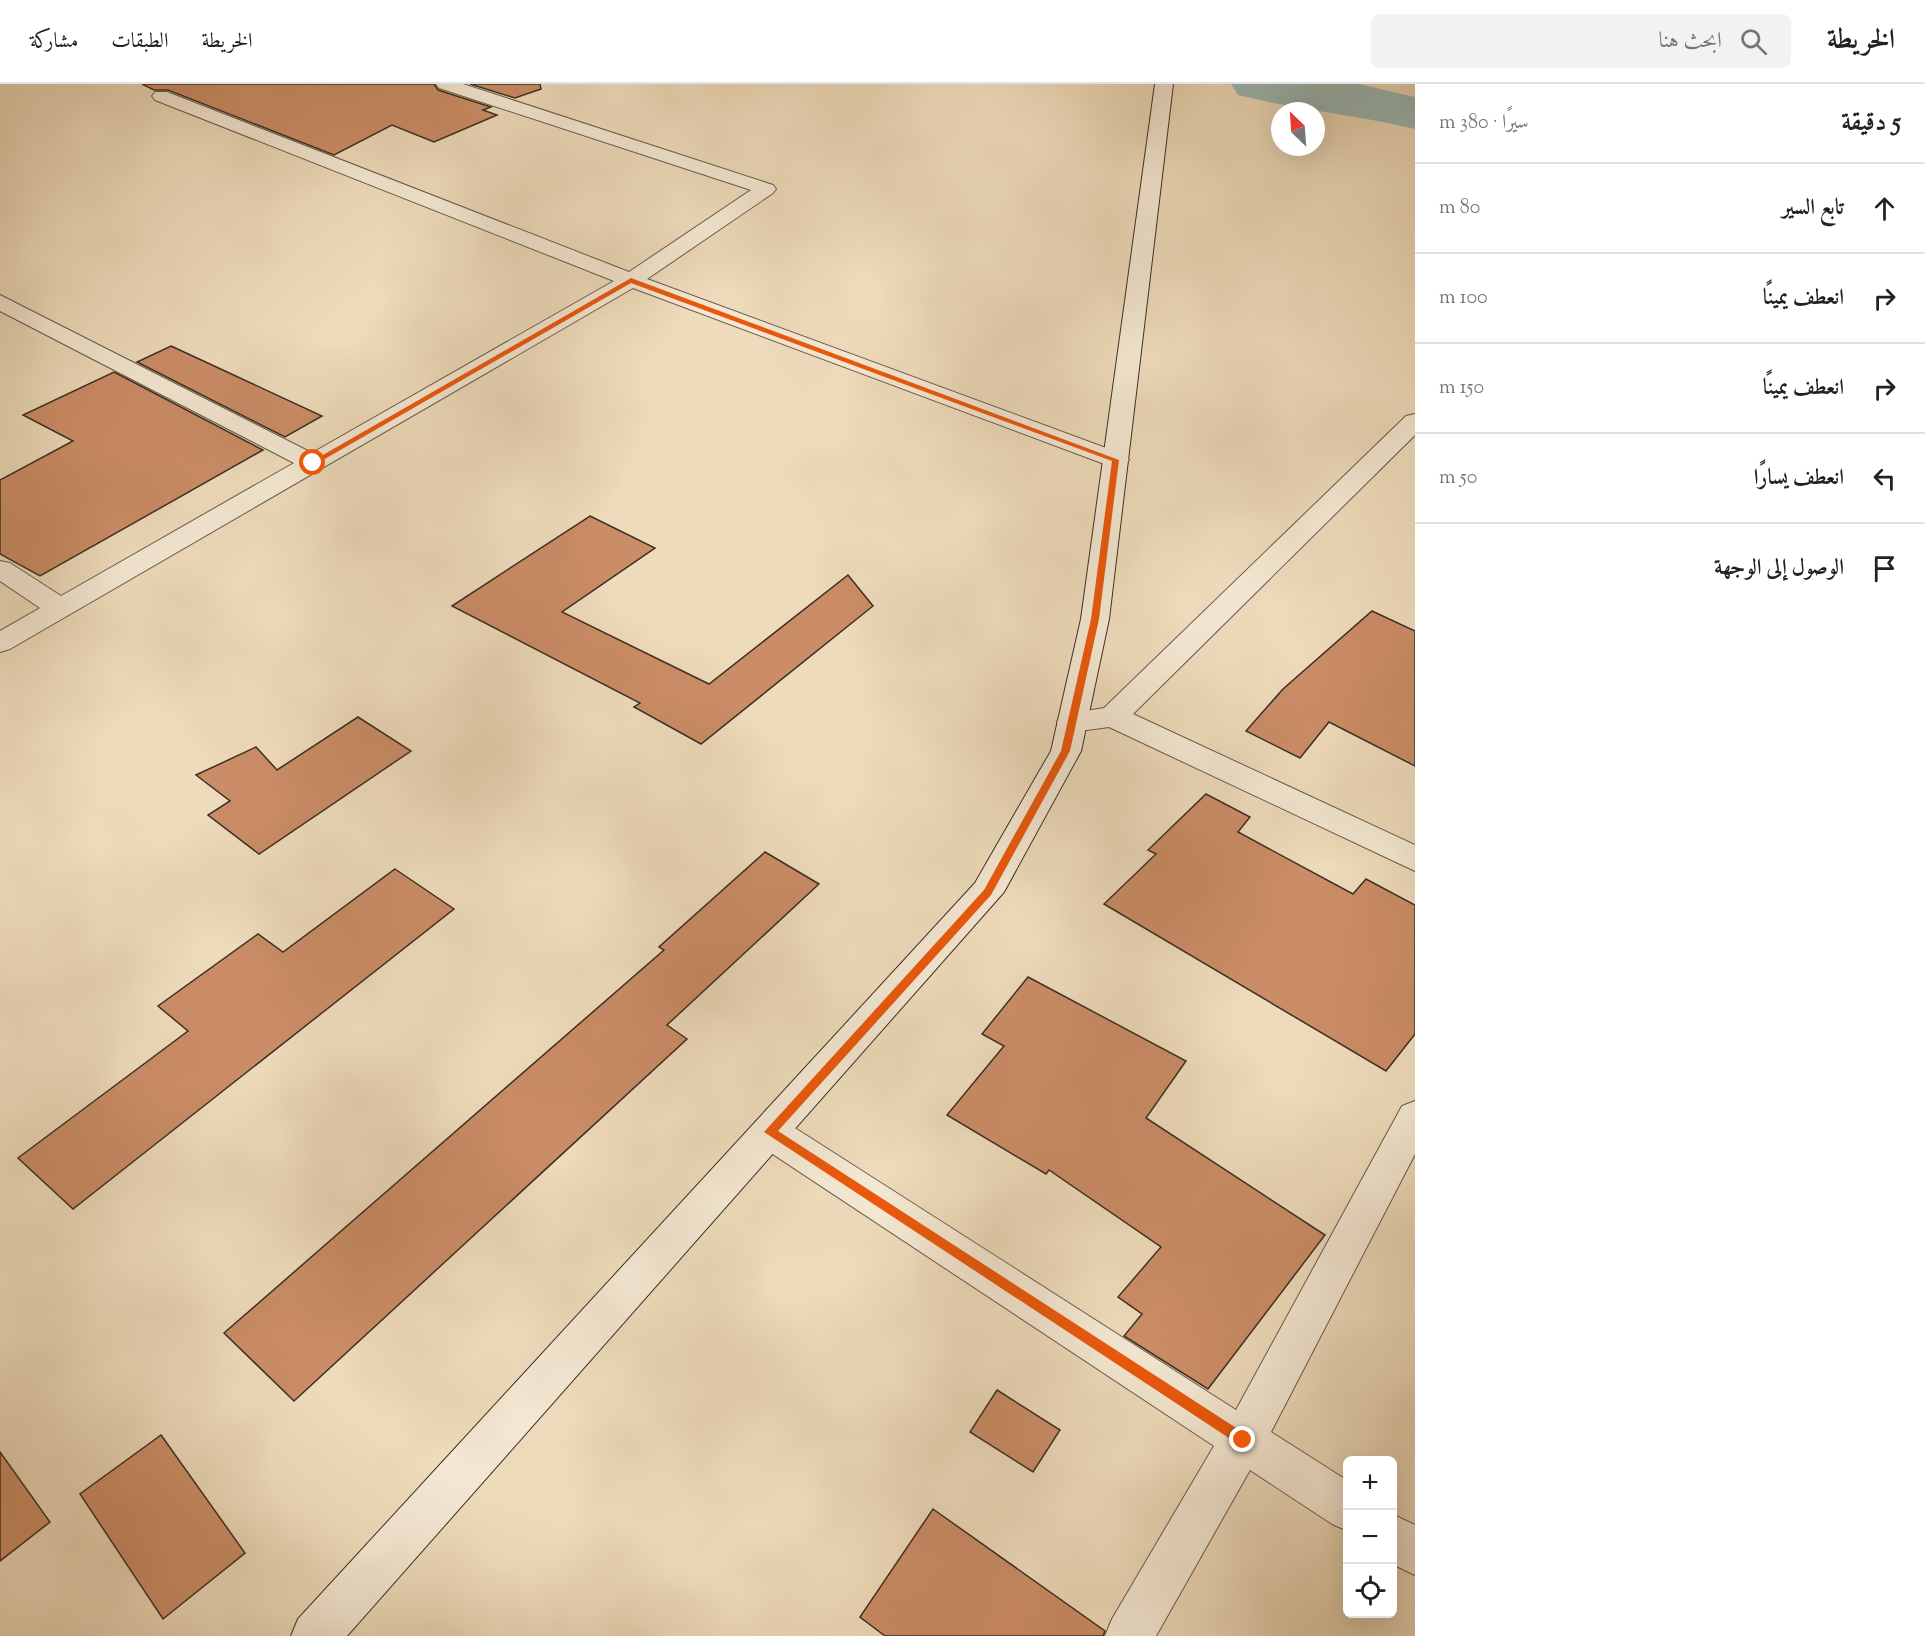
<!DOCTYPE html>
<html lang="ar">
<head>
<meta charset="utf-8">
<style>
  :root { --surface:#fff; --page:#f2f2f2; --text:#222; --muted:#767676; --line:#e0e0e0 }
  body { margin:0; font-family:"Sorts Mill Goudy",Amiri,serif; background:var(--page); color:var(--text); direction:rtl }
  .controls { position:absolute; right:18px; bottom:18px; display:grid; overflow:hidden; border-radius:9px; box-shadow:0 6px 24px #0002 }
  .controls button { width:54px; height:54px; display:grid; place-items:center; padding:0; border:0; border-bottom:2px solid var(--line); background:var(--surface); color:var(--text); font:30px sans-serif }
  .compass { position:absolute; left:1271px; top:18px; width:54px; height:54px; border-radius:50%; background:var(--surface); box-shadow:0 6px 24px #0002; rotate:335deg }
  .stop { position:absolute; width:18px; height:18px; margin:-14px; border:4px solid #ea580c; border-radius:50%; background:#fff }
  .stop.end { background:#ea580c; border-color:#fff; box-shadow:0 2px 6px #0008 }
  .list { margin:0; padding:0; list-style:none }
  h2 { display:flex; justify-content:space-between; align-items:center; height:78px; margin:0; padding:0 24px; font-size:26px }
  h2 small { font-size:20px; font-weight:400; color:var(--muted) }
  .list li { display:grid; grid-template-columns:39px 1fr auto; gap:18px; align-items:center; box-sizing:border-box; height:90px; padding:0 24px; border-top:2px solid var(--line) }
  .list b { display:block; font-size:22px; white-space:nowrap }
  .list em { font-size:20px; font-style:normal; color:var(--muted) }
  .icon { flex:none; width:33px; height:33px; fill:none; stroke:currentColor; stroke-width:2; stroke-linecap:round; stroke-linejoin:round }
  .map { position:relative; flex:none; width:1415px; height:1552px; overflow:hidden; direction:ltr }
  header { display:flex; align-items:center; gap:36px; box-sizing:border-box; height:84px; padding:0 30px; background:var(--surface); border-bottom:2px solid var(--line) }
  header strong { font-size:28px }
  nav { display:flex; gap:33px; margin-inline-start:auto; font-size:21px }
  .search { width:420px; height:54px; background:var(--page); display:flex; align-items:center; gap:15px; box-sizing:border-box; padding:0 21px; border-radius:9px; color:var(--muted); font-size:22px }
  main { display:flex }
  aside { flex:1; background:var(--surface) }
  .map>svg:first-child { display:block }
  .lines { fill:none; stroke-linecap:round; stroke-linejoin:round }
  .river { fill:#9abab6; fill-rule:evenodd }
  .building { fill:#cb8d67; stroke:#3b2f24; stroke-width:1.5 }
  .street-casing { stroke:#685a4a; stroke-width:2 }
  .secondary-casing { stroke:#3b2f24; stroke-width:2 }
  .street { fill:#f4e8d3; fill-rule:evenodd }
  .secondary { fill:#f4e8d3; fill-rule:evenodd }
  .route { fill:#ea580c }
</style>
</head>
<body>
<header>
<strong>الخريطة</strong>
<div class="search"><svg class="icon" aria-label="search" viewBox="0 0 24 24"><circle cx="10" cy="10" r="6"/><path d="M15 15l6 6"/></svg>ابحث هنا</div>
<nav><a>الخريطة</a><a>الطبقات</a><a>مشاركة</a></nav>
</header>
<main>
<aside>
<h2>5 دقيقة<small>سيرًا · 380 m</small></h2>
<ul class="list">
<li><svg class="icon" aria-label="ahead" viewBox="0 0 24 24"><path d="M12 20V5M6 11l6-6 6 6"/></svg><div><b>تابع السير</b></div><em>80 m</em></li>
<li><svg class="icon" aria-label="right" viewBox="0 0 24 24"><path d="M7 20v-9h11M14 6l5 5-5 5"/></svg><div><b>انعطف يمينًا</b></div><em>100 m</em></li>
<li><svg class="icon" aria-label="right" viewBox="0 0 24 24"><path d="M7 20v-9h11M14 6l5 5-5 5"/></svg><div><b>انعطف يمينًا</b></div><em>150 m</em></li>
<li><svg class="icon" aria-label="left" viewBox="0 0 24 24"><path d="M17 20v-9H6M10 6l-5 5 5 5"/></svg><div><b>انعطف يسارًا</b></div><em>50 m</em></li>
<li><svg class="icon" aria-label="arrive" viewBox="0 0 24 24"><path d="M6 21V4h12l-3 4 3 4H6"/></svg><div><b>الوصول إلى الوجهة</b></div></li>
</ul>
</aside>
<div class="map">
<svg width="1415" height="1552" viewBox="0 0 1415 1552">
  <rect width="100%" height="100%" fill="#eedbbb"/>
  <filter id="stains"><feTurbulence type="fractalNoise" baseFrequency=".00333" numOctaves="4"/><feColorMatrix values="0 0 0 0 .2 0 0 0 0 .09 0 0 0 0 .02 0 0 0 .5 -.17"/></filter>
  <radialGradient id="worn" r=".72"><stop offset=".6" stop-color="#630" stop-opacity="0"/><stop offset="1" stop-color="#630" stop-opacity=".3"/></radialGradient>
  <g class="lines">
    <path class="river" d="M1231,0H1359L1415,13V45C1357,31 1297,26 1238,11Z"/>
  </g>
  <g class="building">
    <polygon points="142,0 434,0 438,6 491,23 483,26 497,31 434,58 392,41 334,71 168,6 154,6"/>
    <polygon points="470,0 540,0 541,5 515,14"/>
    <polygon points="171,262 322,332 285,353 137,278"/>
    <polygon points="114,288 263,366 40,492 0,470 0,396 73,357 23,331"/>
    <polygon points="590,432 655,464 562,528 709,600 848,491 873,522 701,660 634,623 640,619 452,522"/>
    <polygon points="1372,527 1415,547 1415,682 1329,638 1300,674 1246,647 1283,605"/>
    <polygon points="358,633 411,667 259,770 208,731 230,717 196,691 256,663 277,686"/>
    <polygon points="1206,710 1250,733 1238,748 1353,810 1366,795 1415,821 1415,950 1386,987 1104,820 1156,770 1148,766"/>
    <polygon points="765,768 819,800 667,941 687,955 294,1317 224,1249 664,866 659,863"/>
    <polygon points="395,785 454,825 73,1125 18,1074 188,947 158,922 258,850 283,868"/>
    <polygon points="1028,893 1186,977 1146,1034 1325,1151 1208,1305 1124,1252 1142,1230 1118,1213 1161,1163 1049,1086 1046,1090 947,1031 1004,962 982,950"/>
    <polygon points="997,1306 1060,1346 1033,1388 970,1348"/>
    <polygon points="161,1351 245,1469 163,1535 80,1410"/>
    <polygon points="0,1368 50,1438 0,1477"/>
    <polygon points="933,1425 1105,1547 1103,1552 885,1552 860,1533"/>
  </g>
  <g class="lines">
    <defs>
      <g id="street">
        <polygon points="436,0 463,0 773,101 776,105 773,109 647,195 1125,371 1129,376 1125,381 1116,384 1107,381 633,204 10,565 0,568 0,547 40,524 0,497 0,477 10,479 61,512 294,379 0,227 0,211 312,369 614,197 155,16 152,12 155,8 167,8 629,188 751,106 439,4"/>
        <polygon points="1415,330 1415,351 1133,630 1415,761 1415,787 1109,643 1072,648 1061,645 1057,638 1061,631 1104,624 1406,332"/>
        <polygon points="1415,1017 1415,1070 1271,1348 1348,1397 1348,1447 1332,1440 1250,1386 1156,1552 1105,1552 1112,1535 1214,1362 756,1059 751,1048 756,1037 770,1032 784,1037 1236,1326 1402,1022"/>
        <polygon points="1392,1430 1415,1441 1415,1491 1392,1480"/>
      </g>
      <polygon id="secondary" points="1155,0 1173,0 1109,535 1081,667 1004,808 347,1552 291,1552 298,1535 975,799 1051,667 1081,535"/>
    </defs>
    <use href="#street" class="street-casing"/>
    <use href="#secondary" class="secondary-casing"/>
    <use href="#street" class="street"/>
    <use href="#secondary" class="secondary"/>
  </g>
  <polygon class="route" points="631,194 1119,376 1099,535 1070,667 991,811 778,1047 1247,1351 1247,1360 1238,1360 764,1048 984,806 1061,667 1091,535 1112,377 631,199 316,380 309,379"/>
  <rect width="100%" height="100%" filter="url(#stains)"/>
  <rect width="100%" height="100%" fill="url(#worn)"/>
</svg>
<div class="controls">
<button>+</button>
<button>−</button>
<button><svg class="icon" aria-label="locate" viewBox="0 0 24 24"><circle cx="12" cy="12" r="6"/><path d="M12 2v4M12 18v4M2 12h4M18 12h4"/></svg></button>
</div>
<svg class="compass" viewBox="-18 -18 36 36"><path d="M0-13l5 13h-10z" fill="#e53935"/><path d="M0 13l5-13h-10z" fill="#767676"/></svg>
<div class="stop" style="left:313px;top:379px"></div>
<div class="stop end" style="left:1243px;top:1356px"></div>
</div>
</main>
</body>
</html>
